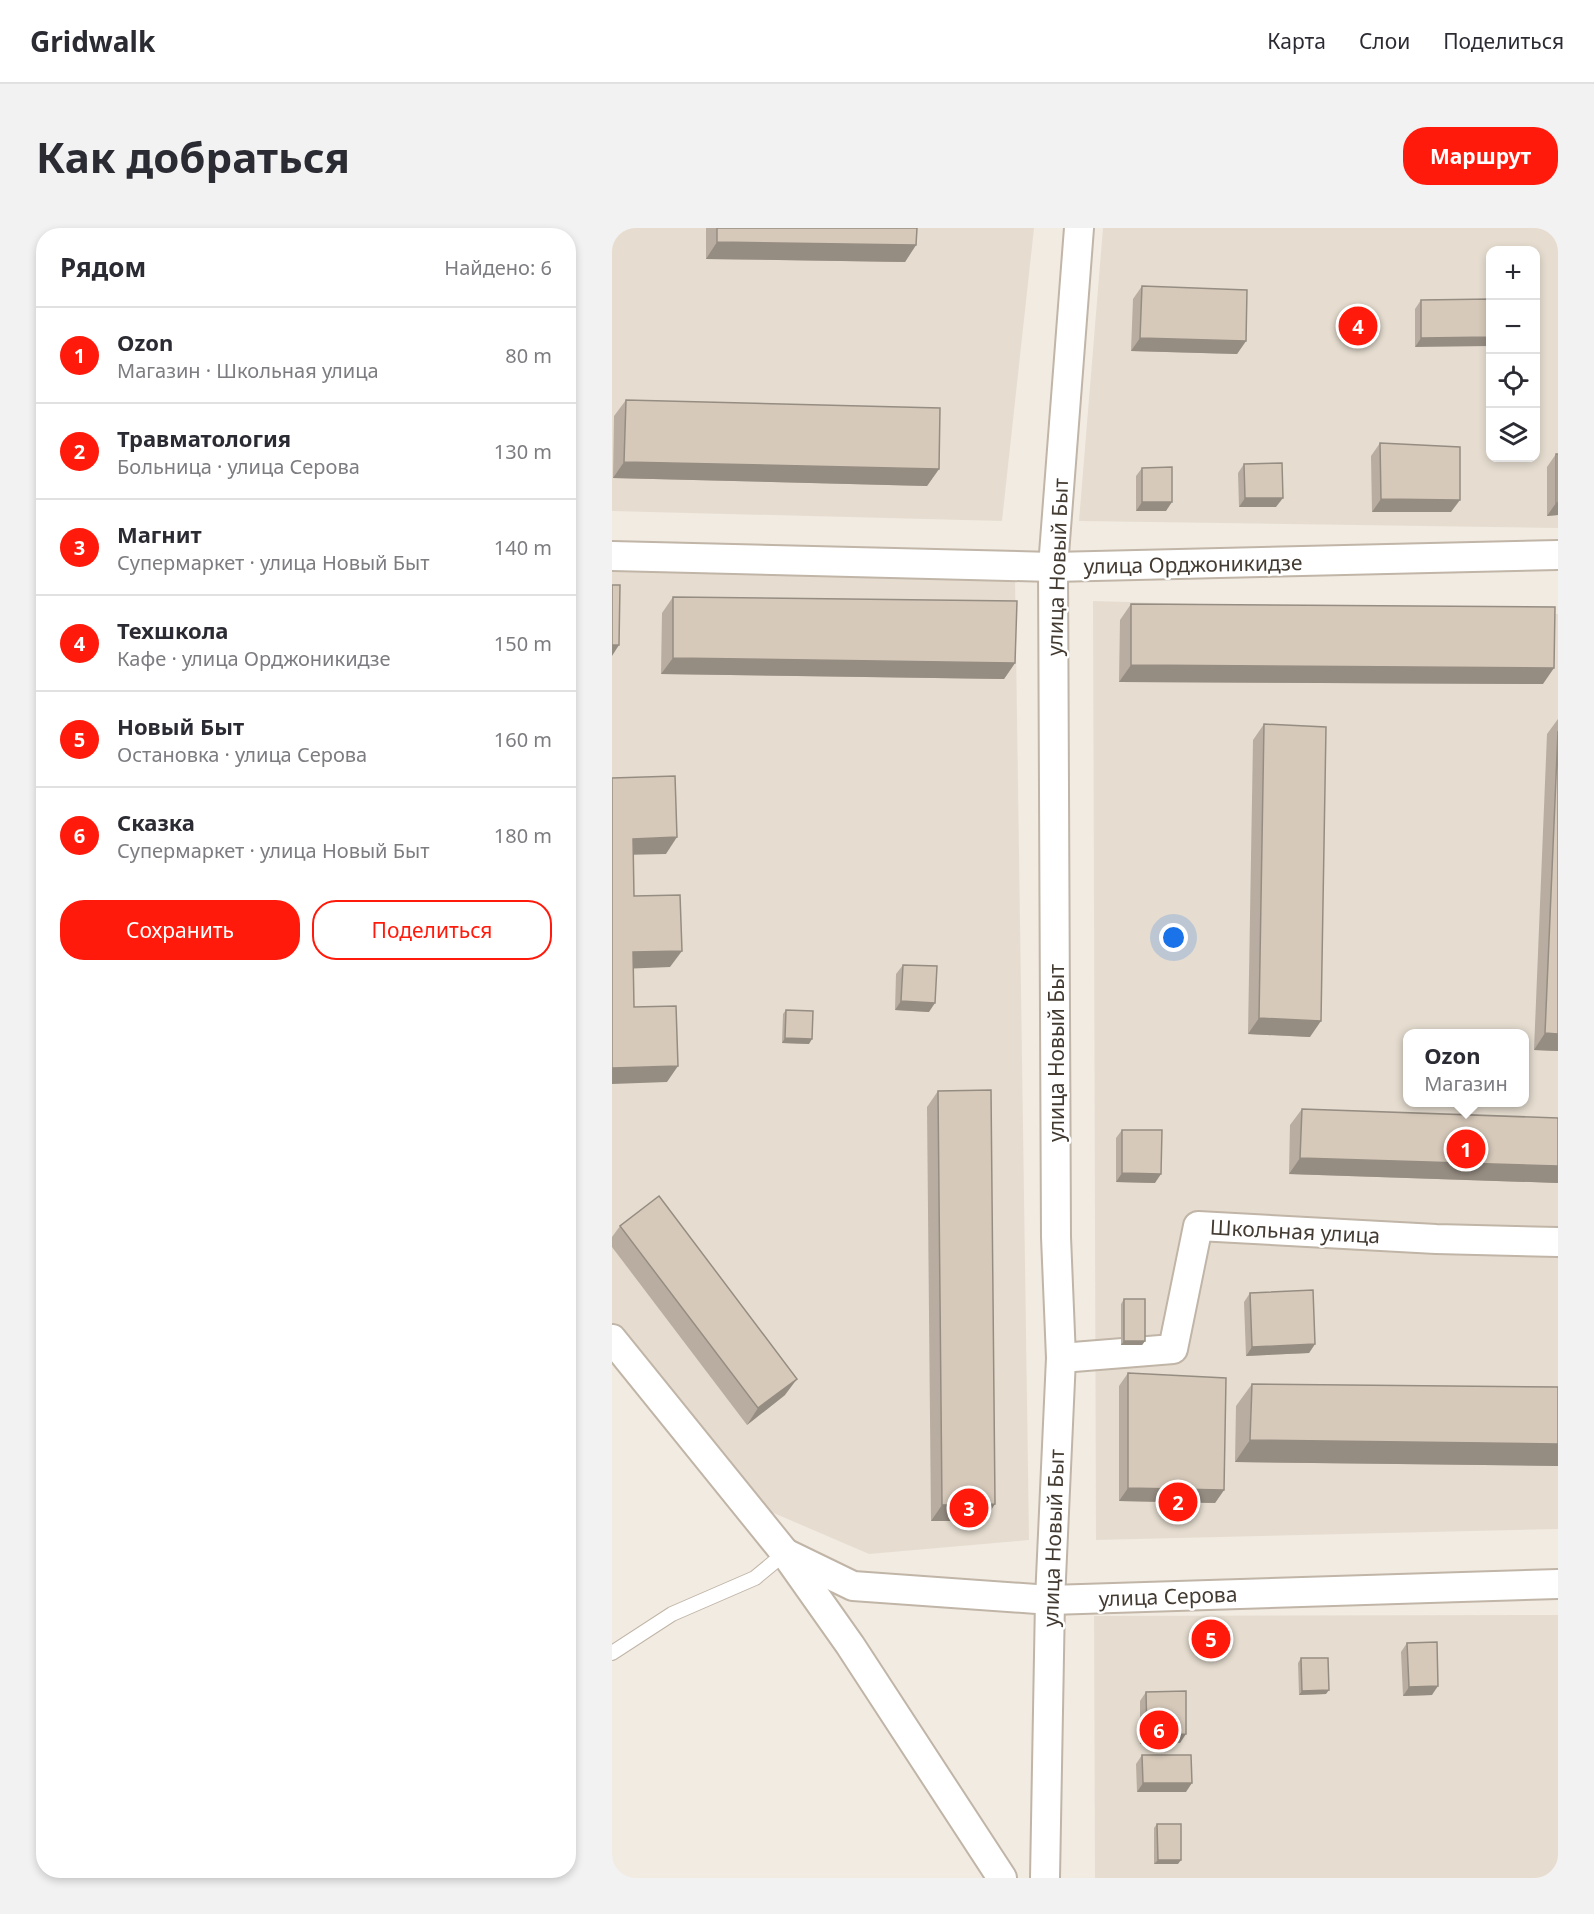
<!DOCTYPE html>
<html lang="ru">
<head>
<meta charset="utf-8">
<style>
  :root { --surface:#fff; --page:#f2f2f3; --text:#2b2b33; --muted:#7c7c81; --line:#e1e1e2; --accent:#ff1a0b }
  body { margin:0; font-family:"Noto Sans",sans-serif; background:var(--page); color:var(--text) }
  .controls { position:absolute; right:18px; top:18px; display:grid; overflow:hidden; border-radius:12px; box-shadow:0 3px 9px #0003 }
  .controls button { width:54px; height:54px; display:grid; place-items:center; padding:0; border:0; border-bottom:2px solid var(--line); background:var(--surface); color:var(--text); font:30px sans-serif }
  .you { position:absolute; left:562px; top:710px; width:21px; height:21px; margin:-15px; border:4px solid #fff; border-radius:50%; background:#1a73e8; box-shadow:0 0 0 9px #1a73e833 }
  .badge { display:grid; place-items:center; width:39px; height:39px; border-radius:50%; background:var(--accent); color:#fff; font-size:20px; font-weight:700 }
  .pin { position:absolute; translate:-50% -50%; border:3px solid #fff; box-shadow:0 2px 6px #0006 }
  .popup { position:absolute; left:791px; top:801px; width:126px; height:78px; box-sizing:border-box; display:grid; place-content:center; border-radius:12px; background:var(--surface); filter:drop-shadow(0 2px 4px #0005); font-size:20px; white-space:nowrap; color:var(--muted) }
  .popup b { font-size:22px; color:var(--text) }
  .popup::after { content:''; position:absolute; left:50%; top:100%; margin-left:-12px; border:12px solid transparent; border-top-color:var(--surface) }
  .list { margin:0; padding:0; list-style:none }
  h2 { display:flex; justify-content:space-between; align-items:center; height:78px; margin:0; padding:0 24px; font-size:26px }
  h2 small { font-size:20px; font-weight:400; color:var(--muted) }
  .list li { display:grid; grid-template-columns:39px 1fr auto; gap:18px; align-items:center; box-sizing:border-box; height:96px; padding:0 24px; border-top:2px solid var(--line) }
  .list b { display:block; font-size:22px; white-space:nowrap }
  .list p { margin:0; font-size:20px; white-space:nowrap; color:var(--muted) }
  .list em { font-size:20px; font-style:normal; color:var(--muted) }
  .actions { display:flex; gap:12px; padding:18px 24px }
  .actions a { flex:1; padding:14px 0; border:2px solid var(--accent); border-radius:24px; text-align:center; font-size:21px; color:var(--accent) }
  .actions .main { background:var(--accent); color:#fff }
  .icon { flex:none; width:33px; height:33px; fill:none; stroke:currentColor; stroke-width:2; stroke-linecap:round; stroke-linejoin:round }
  .map { position:relative; flex:none; width:946px; height:1650px; overflow:hidden; border-radius:24px }
  header { display:flex; align-items:center; gap:36px; box-sizing:border-box; height:84px; padding:0 30px; background:var(--surface); border-bottom:2px solid var(--line) }
  header strong { font-size:28px }
  nav { display:flex; gap:33px; margin-inline-start:auto; font-size:21px }
  .intro { display:flex; align-items:center; justify-content:space-between; box-sizing:border-box; height:144px; padding:0 36px }
  h1 { margin:0; font-size:42px }
  .button { padding:15px 27px; border-radius:24px; background:var(--accent); color:#fff; font-size:21px; font-weight:700 }
  main { display:flex; gap:36px; padding:0 36px }
  aside { flex:1; background:var(--surface); border-radius:24px; box-shadow:0 3px 9px #0003 }
  .map>svg:first-child { display:block }
  .residential { fill:#e6ddd0; fill-rule:evenodd }
  .lines { fill:none; stroke-linecap:round; stroke-linejoin:round }
  .lane-casing { stroke:#c0b5a7; stroke-width:16 }
  .street-casing { stroke:#c0b5a7; stroke-width:32 }
  .lane { stroke:#fff; stroke-width:14 }
  .street { stroke:#fff; stroke-width:28 }
  .wall { fill:#b8ada0 }
  .shaded-wall { fill:#968d82 }
  .building { fill:#d6c9ba; stroke:#968d82; stroke-width:1.5 }
  .labels { text-anchor:middle; dominant-baseline:central; stroke-width:5; stroke-linejoin:round; paint-order:stroke }
  .street-label { font-size:21px; fill:#433b32; stroke:#fff }
</style>
</head>
<body>
<header>
<strong>Gridwalk</strong>
<nav><a>Карта</a><a>Слои</a><a>Поделиться</a></nav>
</header>
<div class="intro"><h1>Как добраться</h1><a class="button">Маршрут</a></div>
<main>
<aside>
<h2>Рядом<small>Найдено: 6</small></h2>
<ul class="list">
<li><span class="badge">1</span><div><b>Ozon</b><p>Магазин · Школьная улица</p></div><em>80 m</em></li>
<li><span class="badge">2</span><div><b>Травматология</b><p>Больница · улица Серова</p></div><em>130 m</em></li>
<li><span class="badge">3</span><div><b>Магнит</b><p>Супермаркет · улица Новый Быт</p></div><em>140 m</em></li>
<li><span class="badge">4</span><div><b>Техшкола</b><p>Кафе · улица Орджоникидзе</p></div><em>150 m</em></li>
<li><span class="badge">5</span><div><b>Новый Быт</b><p>Остановка · улица Серова</p></div><em>160 m</em></li>
<li><span class="badge">6</span><div><b>Сказка</b><p>Супермаркет · улица Новый Быт</p></div><em>180 m</em></li>
</ul>
<div class="actions"><a class="main">Сохранить</a><a>Поделиться</a></div>
</aside>
<div class="map">
<svg width="946" height="1650" viewBox="0 0 946 1650">
  <rect width="100%" height="100%" fill="#f2ebe2"/>
  <g class="residential">
    <polygon points="0,0 422,0 390,293 0,283"/>
    <path d="M491,0H946V300L467,293ZM879,22H924V230H879Z"/>
    <polygon points="0,343 403,349 417,1312 257,1326 157,1283 0,1095"/>
    <path d="M481,373L946,386V1301L484,1312ZM796,806H912V874H796Z"/>
    <polygon points="946,1387 946,1650 483,1650 482,1388"/>
  </g>
  <g class="lines">
    <defs>
      <polyline id="lane" points="0,1425 60,1386 143,1350 173,1325"/>
      <g id="street">
        <polyline points="0,328 441,339 946,327"/>
        <polyline points="0,1111 173,1325 238,1417 390,1650"/>
        <polyline points="449,1130 561,1121 586,998 824,1011 946,1014"/>
        <polyline points="173,1325 241,1358 438,1372 946,1356"/>
        <polyline points="433,1650 438,1372 449,1130 444,1009 441,339 467,0"/>
      </g>
    </defs>
    <use href="#lane" class="lane-casing"/>
    <use href="#street" class="street-casing"/>
    <use href="#lane" class="lane"/>
    <use href="#street" class="street"/>
  </g>
  <g class="wall">
    <polygon points="94,0 305,0 304,17 293,34 94,31"/>
    <polygon points="530,58 634,113 625,126 519,123 521,71"/>
    <polygon points="879,71 803,119 803,81 809,72"/>
    <polygon points="14,172 327,241 315,258 1,250 2,188"/>
    <polygon points="768,215 839,284 760,284 759,228"/>
    <polygon points="944,226 946,287 935,288 935,239"/>
    <polygon points="632,236 664,279 627,279 626,245"/>
    <polygon points="530,240 554,283 524,283 524,248"/>
    <polygon points="61,369 403,435 392,451 49,446 50,385"/>
    <polygon points="519,376 931,456 507,454 508,392"/>
    <polygon points="946,491 946,823 922,822 935,506"/>
    <polygon points="652,496 698,809 636,806 641,512"/>
    <polygon points="291,737 317,784 283,782 284,746"/>
    <polygon points="174,782 197,816 170,815 171,786"/>
    <polygon points="326,863 372,1293 319,1293 315,879"/>
    <polygon points="690,881 946,890 946,955 677,946 678,897"/>
    <polygon points="510,902 543,955 504,954 504,910"/>
    <polygon points="8,998 173,1167 135,1197 0,1019 0,1009"/>
    <polygon points="638,1065 703,1116 697,1125 634,1128 632,1074"/>
    <polygon points="512,1071 533,1113 530,1117 509,1117 509,1076"/>
    <polygon points="516,1145 612,1262 603,1275 507,1273 507,1158"/>
    <polygon points="640,1156 946,1159 946,1238 623,1234 624,1178"/>
    <polygon points="795,1415 820,1467 791,1468 789,1424"/>
    <polygon points="689,1430 714,1466 687,1467 686,1435"/>
    <polygon points="534,1464 568,1515 528,1516 528,1473"/>
    <polygon points="530,1527 574,1564 525,1564 524,1536"/>
    <polygon points="545,1596 566,1636 542,1636 542,1600"/>
  </g>
  <g class="shaded-wall">
    <polygon points="105,14 304,17 293,34 94,31"/>
    <polygon points="879,109 879,118 803,119 809,110"/>
    <polygon points="528,110 634,113 625,126 519,123"/>
    <polygon points="12,234 327,241 315,258 1,250"/>
    <polygon points="633,270 671,270 664,279 627,279"/>
    <polygon points="769,271 848,272 839,284 760,284"/>
    <polygon points="530,274 560,274 554,283 524,283"/>
    <polygon points="944,275 946,275 946,287 935,288"/>
    <polygon points="0,417 7,417 0,428"/>
    <polygon points="61,430 403,435 392,451 49,446"/>
    <polygon points="519,437 942,440 931,456 507,454"/>
    <polygon points="65,609 54,626 9,627 21,611"/>
    <polygon points="70,723 58,739 9,741 21,724"/>
    <polygon points="289,773 323,775 317,784 283,782"/>
    <polygon points="647,790 709,793 698,809 636,806"/>
    <polygon points="933,805 946,806 946,823 922,822"/>
    <polygon points="173,810 200,811 197,816 170,815"/>
    <polygon points="66,838 55,854 0,856 0,840"/>
    <polygon points="688,930 946,938 946,955 677,946"/>
    <polygon points="510,945 549,946 543,955 504,954"/>
    <polygon points="512,1113 533,1113 530,1117 509,1117"/>
    <polygon points="703,1116 697,1125 634,1128 640,1119"/>
    <polygon points="185,1151 173,1167 135,1197 146,1180"/>
    <polygon points="638,1212 946,1216 946,1238 623,1234"/>
    <polygon points="516,1260 612,1262 603,1275 507,1273"/>
    <polygon points="383,1276 372,1293 319,1293 330,1277"/>
    <polygon points="826,1458 820,1467 791,1468 797,1459"/>
    <polygon points="717,1462 714,1466 687,1467 690,1463"/>
    <polygon points="574,1506 568,1515 528,1516 535,1507"/>
    <polygon points="531,1555 580,1555 574,1564 525,1564"/>
    <polygon points="546,1632 569,1632 566,1636 542,1636"/>
  </g>
  <g class="building">
    <polygon points="105,0 305,0 304,17 105,14"/>
    <polygon points="530,58 635,62 634,113 528,110"/>
    <polygon points="879,71 879,109 809,110 809,72"/>
    <polygon points="14,172 328,180 327,241 12,234"/>
    <polygon points="768,215 848,219 848,272 769,271"/>
    <rect x="944" y="226" width="2" height="49"/>
    <polygon points="670,235 671,270 633,270 632,236"/>
    <polygon points="560,239 560,274 530,274 530,240"/>
    <polygon points="0,357 8,357 7,417 0,417"/>
    <polygon points="61,369 405,373 403,435 61,430"/>
    <polygon points="519,376 943,379 942,440 519,437"/>
    <polygon points="652,496 714,499 709,793 647,790"/>
    <polygon points="946,503 946,806 933,805"/>
    <polygon points="63,548 65,609 21,611 22,668 68,667 70,723 21,724 22,779 64,778 66,838 0,840 0,550"/>
    <polygon points="291,737 325,738 323,775 289,773"/>
    <polygon points="174,782 201,783 200,811 173,810"/>
    <polygon points="379,862 383,1276 330,1277 326,863"/>
    <polygon points="690,881 946,890 946,938 688,930"/>
    <polygon points="510,902 550,902 549,946 510,945"/>
    <polygon points="47,968 185,1151 146,1180 8,998"/>
    <polygon points="701,1062 703,1116 640,1119 638,1065"/>
    <rect x="512" y="1071" width="21" height="42"/>
    <polygon points="516,1145 614,1150 612,1262 516,1260"/>
    <polygon points="640,1156 946,1159 946,1216 638,1212"/>
    <polygon points="825,1414 826,1458 797,1459 795,1415"/>
    <polygon points="689,1430 716,1430 717,1462 690,1463"/>
    <polygon points="574,1463 574,1506 535,1507 534,1464"/>
    <polygon points="530,1527 579,1527 580,1555 531,1555"/>
    <polygon points="545,1596 569,1596 569,1632 546,1632"/>
  </g>
  <g class="labels">
    <g class="street-label">
      <text transform="translate(581 336) rotate(-1)">улица Орджоникидзе</text>
      <text transform="translate(445 339) rotate(-88)">улица Новый Быт</text>
      <text transform="translate(444 825) rotate(-90)">улица Новый Быт</text>
      <text transform="translate(683 1003) rotate(3)">Школьная улица</text>
      <text transform="translate(441 1310) rotate(-88)">улица Новый Быт</text>
      <text transform="translate(556 1368) rotate(-2)">улица Серова</text>
    </g>
  </g>
</svg>
<div class="controls">
<button>+</button>
<button>−</button>
<button><svg class="icon" aria-label="locate" viewBox="0 0 24 24"><circle cx="12" cy="12" r="6"/><path d="M12 2v4M12 18v4M2 12h4M18 12h4"/></svg></button>
<button><svg class="icon" aria-label="layers" viewBox="0 0 24 24"><path d="M12 4l9 5-9 5-9-5zM3 14l9 5 9-5"/></svg></button>
</div>
<div class="you"></div>
<div class="pin badge" style="left:854px;top:921px">1</div>
<div class="popup"><b>Ozon</b>Магазин</div>
<div class="pin badge" style="left:566px;top:1274px">2</div>
<div class="pin badge" style="left:357px;top:1280px">3</div>
<div class="pin badge" style="left:746px;top:98px">4</div>
<div class="pin badge" style="left:599px;top:1411px">5</div>
<div class="pin badge" style="left:547px;top:1502px">6</div>
</div>
</main>
</body>
</html>
